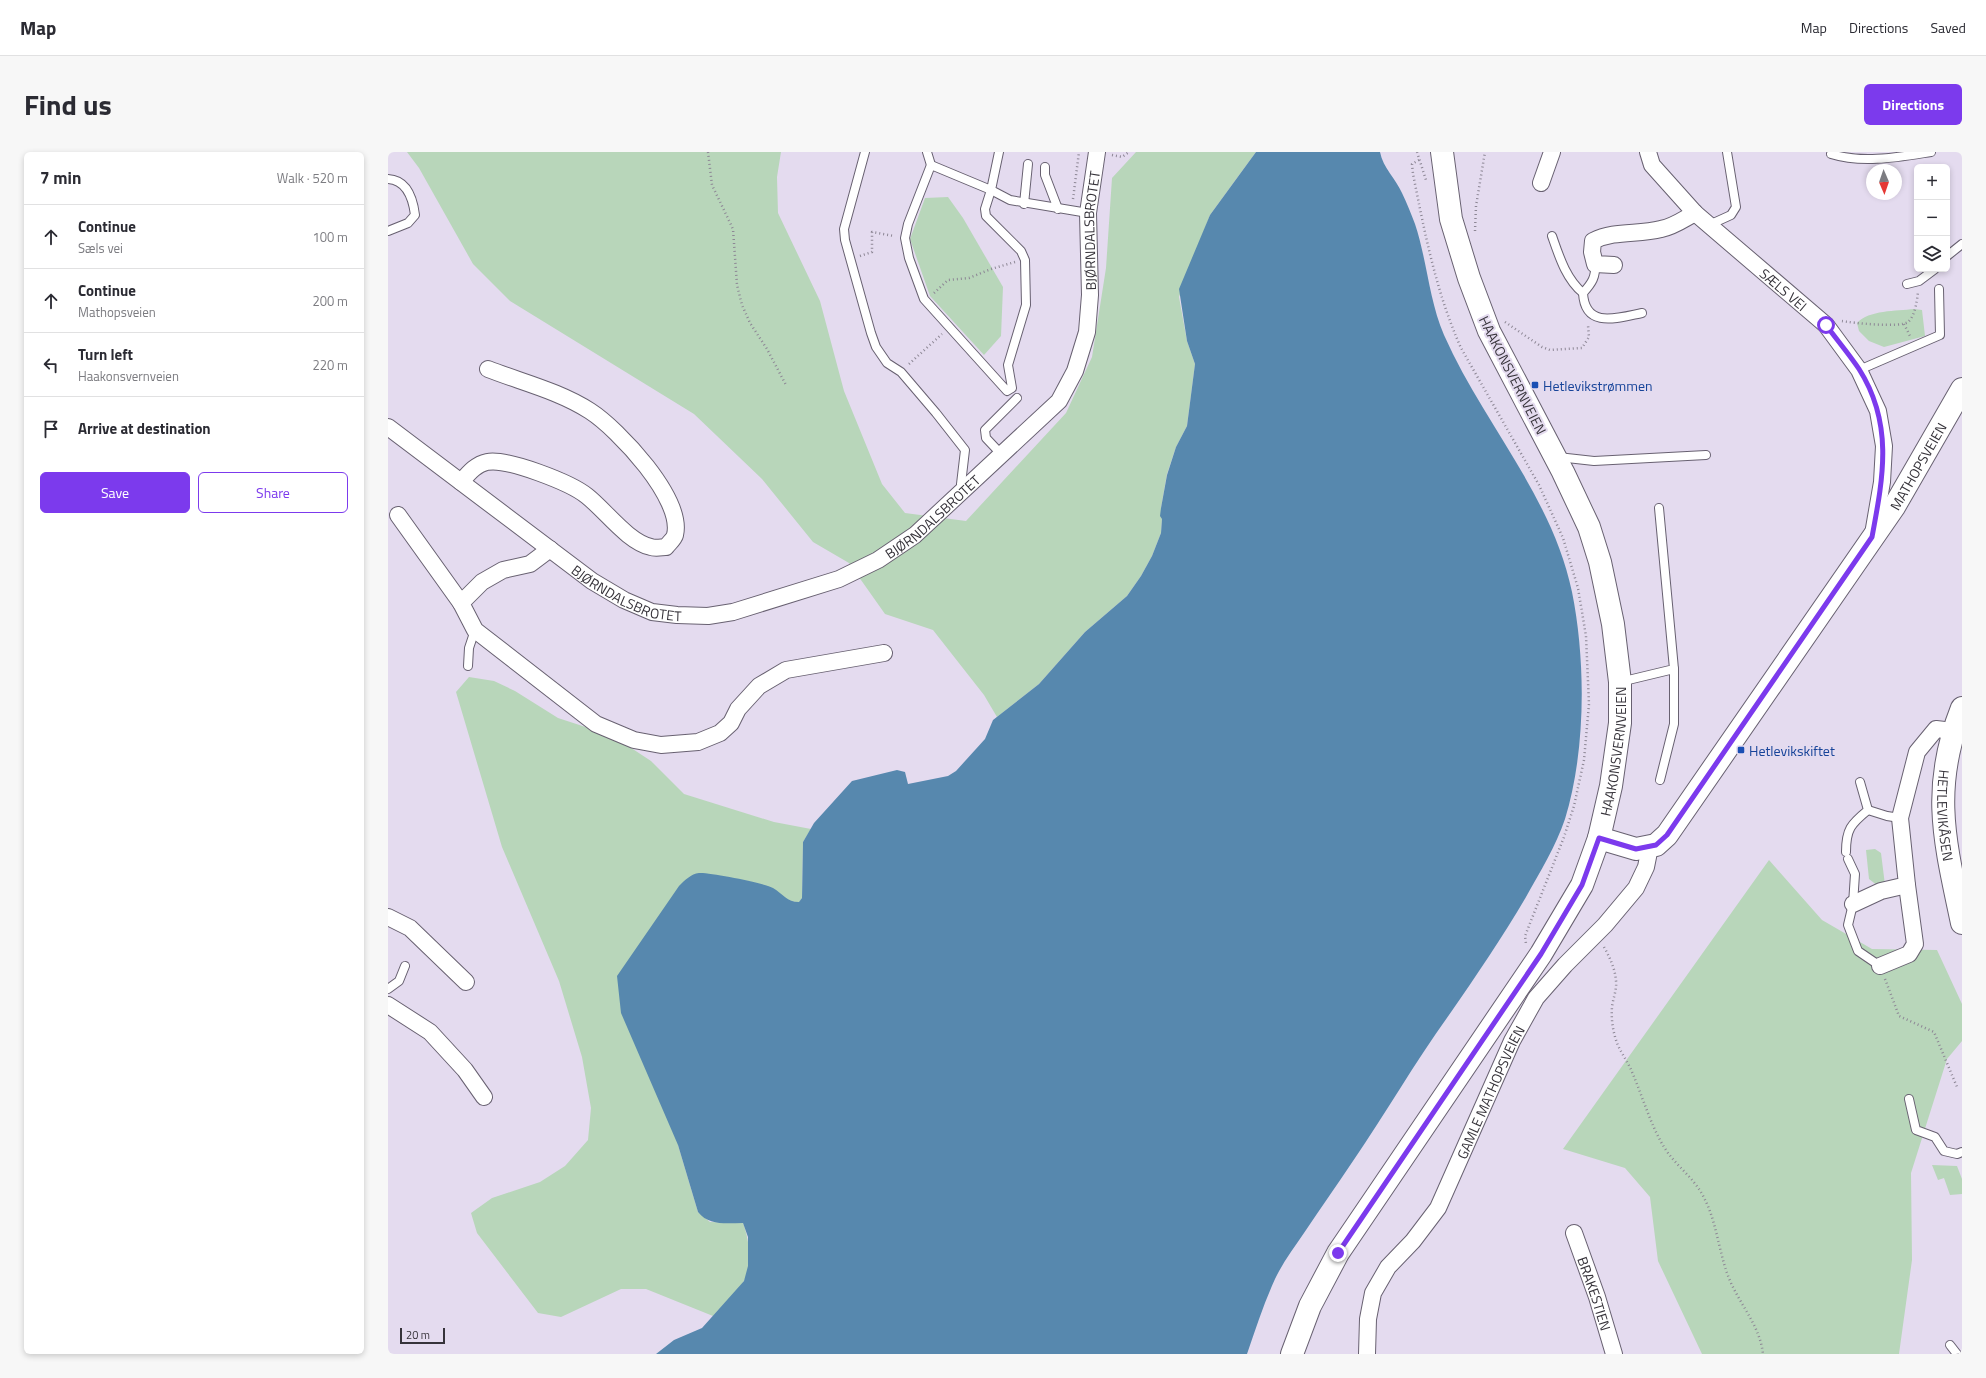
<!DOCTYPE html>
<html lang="en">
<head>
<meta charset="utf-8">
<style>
  :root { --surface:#fff; --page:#f7f7f7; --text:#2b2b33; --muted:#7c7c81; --line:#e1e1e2; --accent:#7c3aed }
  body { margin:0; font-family:"Titillium Web",sans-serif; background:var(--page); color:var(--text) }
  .controls { position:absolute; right:12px; top:12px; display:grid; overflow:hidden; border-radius:6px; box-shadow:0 2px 6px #0003 }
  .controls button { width:36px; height:36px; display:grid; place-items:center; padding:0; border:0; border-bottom:1px solid var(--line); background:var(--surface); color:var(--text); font:20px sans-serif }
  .compass { position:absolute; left:1478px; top:12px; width:36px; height:36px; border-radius:50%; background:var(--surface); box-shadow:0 2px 6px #0003; rotate:178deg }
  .scale { position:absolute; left:12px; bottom:10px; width:45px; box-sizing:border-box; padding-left:4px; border:2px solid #36333a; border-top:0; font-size:11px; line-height:14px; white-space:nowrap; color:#36333a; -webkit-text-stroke:3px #e4dbef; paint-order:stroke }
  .stop { position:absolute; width:12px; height:12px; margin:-9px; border:3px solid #7c3aed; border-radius:50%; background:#fff }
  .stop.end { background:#7c3aed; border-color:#fff; box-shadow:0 1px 4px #0008 }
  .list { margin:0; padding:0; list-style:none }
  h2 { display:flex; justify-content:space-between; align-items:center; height:52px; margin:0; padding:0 16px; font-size:17px }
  h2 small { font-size:13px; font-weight:400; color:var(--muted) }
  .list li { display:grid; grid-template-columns:26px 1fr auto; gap:12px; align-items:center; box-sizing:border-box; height:64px; padding:0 16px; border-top:1px solid var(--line) }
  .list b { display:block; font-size:15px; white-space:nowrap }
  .list p { margin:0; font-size:13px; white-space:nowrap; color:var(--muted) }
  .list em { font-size:13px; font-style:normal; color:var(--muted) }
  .actions { display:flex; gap:8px; padding:12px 16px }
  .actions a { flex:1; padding:9px 0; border:1px solid var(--accent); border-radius:6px; text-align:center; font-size:14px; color:var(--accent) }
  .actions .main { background:var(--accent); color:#fff }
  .icon { flex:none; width:22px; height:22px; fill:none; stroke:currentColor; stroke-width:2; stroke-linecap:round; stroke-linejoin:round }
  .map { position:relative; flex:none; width:1574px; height:1202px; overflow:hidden; border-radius:6px }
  header { display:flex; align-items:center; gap:24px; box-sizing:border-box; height:56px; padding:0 20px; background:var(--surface); border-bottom:1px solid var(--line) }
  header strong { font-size:19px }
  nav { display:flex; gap:22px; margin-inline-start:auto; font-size:14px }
  .intro { display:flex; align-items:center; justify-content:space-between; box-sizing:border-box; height:96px; padding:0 24px }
  h1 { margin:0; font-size:28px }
  .button { padding:10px 18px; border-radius:6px; background:var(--accent); color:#fff; font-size:14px; font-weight:700 }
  main { display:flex; gap:24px; padding:0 24px }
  aside { flex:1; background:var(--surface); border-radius:6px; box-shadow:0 2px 6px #0003 }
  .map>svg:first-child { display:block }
  .green { fill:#b8d6ba }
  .water { fill:#5788ae }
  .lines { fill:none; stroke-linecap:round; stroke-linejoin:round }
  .service-casing { stroke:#686171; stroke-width:10 }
  .minor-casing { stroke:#686171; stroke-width:18 }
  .secondary-casing { stroke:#686171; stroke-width:24 }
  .primary-casing { stroke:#686171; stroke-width:24 }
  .path { stroke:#8d8795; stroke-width:2.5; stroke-dasharray:1 3; stroke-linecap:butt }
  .service { stroke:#fff; stroke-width:8 }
  .minor { stroke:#fff; stroke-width:16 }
  .secondary { stroke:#fff; stroke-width:22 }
  .primary { stroke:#fff; stroke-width:22 }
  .route { stroke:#7c3aed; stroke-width:5 }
  .transit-dot { fill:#1a4fb4; stroke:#e4dbef; stroke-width:1.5 }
  .labels { text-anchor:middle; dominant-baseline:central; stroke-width:4; stroke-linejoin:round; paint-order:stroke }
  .street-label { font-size:14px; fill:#36333a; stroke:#e4dbef }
  .transit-label { font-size:14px; fill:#164399; stroke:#e4dbef; text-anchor:start }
</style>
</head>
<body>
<header>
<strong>Map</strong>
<nav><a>Map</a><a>Directions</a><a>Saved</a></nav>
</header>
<div class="intro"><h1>Find us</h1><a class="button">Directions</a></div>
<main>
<aside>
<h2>7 min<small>Walk · 520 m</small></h2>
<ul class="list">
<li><svg class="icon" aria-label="ahead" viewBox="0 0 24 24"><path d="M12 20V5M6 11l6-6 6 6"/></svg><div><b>Continue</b><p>Sæls vei</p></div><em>100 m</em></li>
<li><svg class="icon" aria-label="ahead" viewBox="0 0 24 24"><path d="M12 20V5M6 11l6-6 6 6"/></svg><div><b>Continue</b><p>Mathopsveien</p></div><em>200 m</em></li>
<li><svg class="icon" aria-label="left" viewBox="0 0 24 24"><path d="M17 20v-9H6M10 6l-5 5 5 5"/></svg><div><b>Turn left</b><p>Haakonsvernveien</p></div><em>220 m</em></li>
<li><svg class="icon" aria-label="arrive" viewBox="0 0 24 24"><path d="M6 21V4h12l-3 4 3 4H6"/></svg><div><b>Arrive at destination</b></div></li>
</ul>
<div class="actions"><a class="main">Save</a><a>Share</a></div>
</aside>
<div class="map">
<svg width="1574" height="1202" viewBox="0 0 1574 1202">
  <rect width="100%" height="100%" fill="#e4dbef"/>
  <g class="green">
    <polygon points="19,0 393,0 389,25 390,61 432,149 456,239 494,332 517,361 578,369 678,261 704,205 718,116 724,26 748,0 868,0 822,63 791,145 799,189 807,212 799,274 788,295 779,322 773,356 774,367 773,381 764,404 753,424 739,444 697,480 651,532 609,565 596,543 545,478 497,462 461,411 425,390 374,327 306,262 122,149 85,112 31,16"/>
    <polygon points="560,45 575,66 615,135 613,184 596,203 542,144 522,87 537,46"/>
    <path d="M1526,157L1534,158L1537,184L1496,195L1481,189L1471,179L1469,171C1481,158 1508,159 1526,157Z"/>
    <path d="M81,525L106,529L127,539L170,566L225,584L263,609L296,642L386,670L423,677L415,690L414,746L411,751L399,748L384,736L290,993L310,1060L322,1070L355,1071C361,1087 365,1113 356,1129C349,1140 334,1154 325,1164L258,1137H233L173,1165L150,1161L89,1081L83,1061L104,1046L152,1030L177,1014L200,988L203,956L194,905L171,829L114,695L68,540Z"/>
    <polygon points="1487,697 1493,701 1497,733 1490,734 1481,727 1478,698"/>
    <polygon points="1381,708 1434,768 1484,797 1549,798 1574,852 1574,889 1559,907 1523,1021 1524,1108 1511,1202 1314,1202 1270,1109 1262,1045 1237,1016 1175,997"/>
    <polygon points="1544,1013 1569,1014 1574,1027 1574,1042 1562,1043 1556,1026 1550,1028"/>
  </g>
  <path class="water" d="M868,0H992C995,16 1008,27 1014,41C1019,51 1023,62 1027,72C1039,108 1041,148 1056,183C1095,271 1164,344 1184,440C1198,509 1198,599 1177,667C1168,694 1152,720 1138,745C1114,786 1088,824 1061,863C1027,910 998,961 965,1009C949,1033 932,1057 916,1081C906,1096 895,1110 887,1127C876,1151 868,1176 859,1202H268L286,1188L314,1176L356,1129L360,1114V1085L355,1071C338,1071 321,1074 310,1060L290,993L233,861L229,824L291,734C297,728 303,722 311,721C321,720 376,731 385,736C395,742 399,750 411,750L414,746L415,690L426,671L464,629L509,618L517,620L520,632L560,624L568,619L597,587L605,568L651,532L697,480L739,444L753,424L764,404L773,381L774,367L772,364L773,356L779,323L788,295L799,274L807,212L799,189L791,137L822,63Z"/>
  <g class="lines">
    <defs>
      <g id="service">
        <polyline points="477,0 456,77 457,88 483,181 488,195 499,211 513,220 548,261 577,298 573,332 577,338"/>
        <polyline points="539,0 543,13"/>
        <polyline points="611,0 603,38 622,48 700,61"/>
        <path d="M1443,2C1475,12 1511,5 1543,0"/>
        <polygon points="543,13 603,38 597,57 598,64 633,99 637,108 638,153 620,213 624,236 619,239 536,147 521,106 517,86 520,72"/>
        <polyline points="657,15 657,23 670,57"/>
        <path d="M0,27C19,28 25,47 27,63L20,71L0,79"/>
        <polyline points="636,52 640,12"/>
        <polyline points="1321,73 1343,63 1348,55 1339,0"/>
        <path d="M1164,84C1171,104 1178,127 1195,141"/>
        <polyline points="1559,104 1574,92"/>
        <path d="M1207,112C1208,125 1204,131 1195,141C1197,177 1229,166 1254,161"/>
        <polyline points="1519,132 1531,129 1547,117"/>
        <polyline points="1471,218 1552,183 1551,137"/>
        <polyline points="614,303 598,286 597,278 629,246"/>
        <polyline points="1170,305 1206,309 1318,303"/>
        <polyline points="80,514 81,496 87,478"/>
        <polyline points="1232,530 1286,517 1271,356"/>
        <polyline points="1272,628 1286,572 1286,517"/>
        <polyline points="1480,658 1499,664 1512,666"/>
        <path d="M1458,700C1458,677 1463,672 1480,658L1472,630"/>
        <polyline points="1460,707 1467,722 1465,752 1460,773 1470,799 1492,814"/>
        <polyline points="0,837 11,829 17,814"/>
        <polyline points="1521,947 1528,978 1547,985 1556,999 1569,1002 1574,1000"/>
        <polyline points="1562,1193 1569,1202"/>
      </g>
      <g id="minor">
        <path id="s1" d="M1260,0L1264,13L1307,61L1438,173L1471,218L1490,259L1496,294L1494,330L1485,382"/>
        <polyline points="1153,31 1164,0"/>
        <path d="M1226,113L1207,112L1204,100L1205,89C1227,78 1250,83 1273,77C1285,75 1296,67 1307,61"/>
        <path id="s2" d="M0,275L204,429L236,448L264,460L289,463L320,464L345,460L451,427L490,408L527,383L671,249L687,219L699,180L702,143L700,61L709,0"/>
        <path d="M73,330C80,322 88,312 99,310C120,306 183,331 199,344C218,359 240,390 263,395C268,397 274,395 278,395C281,391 286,387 287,383C296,347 230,277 202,259C171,239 133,230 100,217"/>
        <polyline points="10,363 73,451"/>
        <polyline points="162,397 142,412 115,418 94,430 73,451 87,478 208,572 246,588 273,593 310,590 332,581 343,571 350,557 371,534 398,518 496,501"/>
        <polyline points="1465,752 1493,739 1519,733 1512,666 1529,600 1548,577 1565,579"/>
        <polyline points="0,765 22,776 78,830"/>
        <polyline points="1492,814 1521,802 1527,792 1519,733"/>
        <polyline points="0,853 42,880 77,918 96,945"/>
        <path id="s3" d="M1186,1081L1209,1145L1226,1202"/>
        <path id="s4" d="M979,1202L980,1167L985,1141L1000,1115L1025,1089L1050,1056L1124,889L1148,846L1177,813L1217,773L1248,736L1258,715L1262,695"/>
      </g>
      <g id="secondary">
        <path id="s5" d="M1574,556C1542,637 1557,690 1574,771"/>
        <path id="s6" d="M1211,686L1248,697L1268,693L1279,683L1506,355L1574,237"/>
      </g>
      <g id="primary">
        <path id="s7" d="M904,1202L922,1154L950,1101L1153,802L1194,733L1211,686L1223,634L1232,571V530L1225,472L1212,410L1201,375L1175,320L1101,179L1081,126L1063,67L1054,0"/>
      </g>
    </defs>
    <use href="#service" class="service-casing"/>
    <use href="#minor" class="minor-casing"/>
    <use href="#secondary" class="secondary-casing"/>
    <use href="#primary" class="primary-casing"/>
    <g class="path">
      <polyline points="320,0 324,33 345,77 349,133 354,153 362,171 379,197 398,233"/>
      <polyline points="1029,0 1038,28"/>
      <polyline points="724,3 734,5 741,0"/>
      <path d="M1031,8L1024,12L1025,22C1037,82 1048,140 1073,196L1151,333L1175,386L1190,436L1198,484L1201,552L1196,608L1186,654L1176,685L1137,784L1138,792"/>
      <polyline points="685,47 691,0"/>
      <polyline points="1087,79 1088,54 1097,0"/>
      <polyline points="472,104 484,100 484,80 506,84"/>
      <polyline points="546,141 560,128 581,126 603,117 627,110"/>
      <path d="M1454,169C1465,171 1512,176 1520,170C1527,164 1529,149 1530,140"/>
      <polyline points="1117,170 1154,195 1162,198 1194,196 1201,185 1200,173"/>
      <polyline points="1516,172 1522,184"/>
      <polyline points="521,212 554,182"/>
      <path d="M1216,795C1222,806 1227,816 1228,829C1229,838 1225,846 1224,855C1223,867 1225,880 1229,891C1233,901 1240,910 1244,920C1255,945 1262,972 1276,995C1287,1013 1304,1024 1314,1042C1330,1070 1330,1102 1343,1131C1354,1155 1372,1175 1375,1202"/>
      <polyline points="1497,827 1511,864 1546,880 1569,935"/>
    </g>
    <use href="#service" class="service"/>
    <use href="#minor" class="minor"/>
    <use href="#secondary" class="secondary"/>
    <use href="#primary" class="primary"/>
  </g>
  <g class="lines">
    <path class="route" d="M950,1101L1153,802L1194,733L1211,686L1248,697L1268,693L1279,683L1484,385C1495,326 1506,272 1471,217C1461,202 1449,188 1438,173"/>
  </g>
  <g class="transit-dot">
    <rect x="1143" y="229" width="8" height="8" rx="2"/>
    <rect x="1349" y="594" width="8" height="8" rx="2"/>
  </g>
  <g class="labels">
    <g class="street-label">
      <text stroke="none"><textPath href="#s2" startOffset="977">BJØRNDALSBROTET</textPath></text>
      <text stroke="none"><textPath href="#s1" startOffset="195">SÆLS VEI</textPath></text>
      <text transform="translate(1125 223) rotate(63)">HAAKONSVERNVEIEN</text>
      <text stroke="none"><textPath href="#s6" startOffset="520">MATHOPSVEIEN</textPath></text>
      <text stroke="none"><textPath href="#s2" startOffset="629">BJØRNDALSBROTET</textPath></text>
      <text stroke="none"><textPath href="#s2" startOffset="293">BJØRNDALSBROTET</textPath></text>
      <text stroke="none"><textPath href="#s7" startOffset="691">HAAKONSVERNVEIEN</textPath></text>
      <text stroke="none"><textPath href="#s5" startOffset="110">HETLEVIKÅSEN</textPath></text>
      <text stroke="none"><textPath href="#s4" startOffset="296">GAMLE MATHOPSVEIEN</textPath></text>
      <text stroke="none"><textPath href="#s3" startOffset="64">BRAKESTIEN</textPath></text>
    </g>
    <g class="transit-label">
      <text x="1155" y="233">Hetlevikstrømmen</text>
      <text x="1361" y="598">Hetlevikskiftet</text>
    </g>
  </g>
</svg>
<div class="controls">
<button>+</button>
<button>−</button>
<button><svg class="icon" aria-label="layers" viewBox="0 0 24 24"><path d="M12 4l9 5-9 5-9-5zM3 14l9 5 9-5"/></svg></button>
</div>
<svg class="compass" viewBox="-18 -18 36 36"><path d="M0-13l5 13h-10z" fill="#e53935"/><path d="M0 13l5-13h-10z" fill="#7c7c81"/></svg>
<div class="scale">20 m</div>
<div class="stop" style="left:1438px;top:173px"></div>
<div class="stop end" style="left:950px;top:1101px"></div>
</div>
</main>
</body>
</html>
